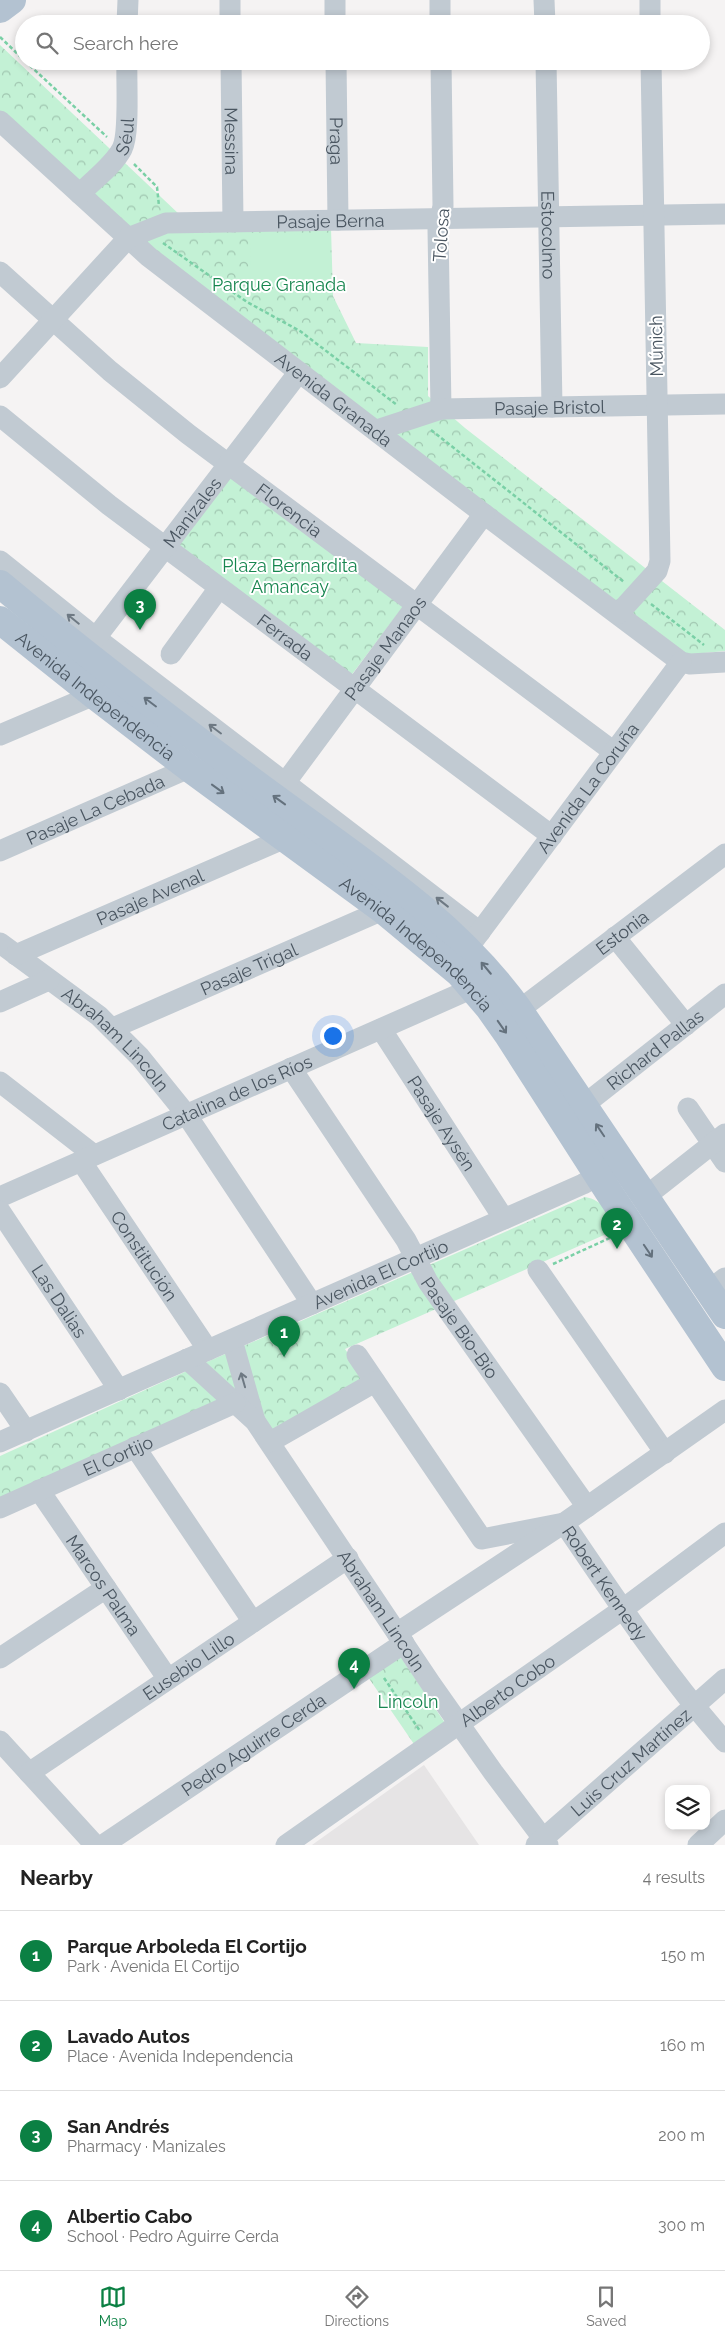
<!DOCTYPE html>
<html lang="en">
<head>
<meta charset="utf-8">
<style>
  :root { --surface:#fff; --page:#f6f6f6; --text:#222; --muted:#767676; --line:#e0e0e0; --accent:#0b8043 }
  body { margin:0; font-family:Raleway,sans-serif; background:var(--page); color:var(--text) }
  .controls { position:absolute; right:15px; bottom:15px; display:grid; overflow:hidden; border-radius:10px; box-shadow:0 2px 8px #0003 }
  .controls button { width:45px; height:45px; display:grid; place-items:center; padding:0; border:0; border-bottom:1px solid var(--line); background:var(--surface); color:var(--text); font:25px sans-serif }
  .you { position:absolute; left:332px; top:1035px; width:18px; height:18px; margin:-12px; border:4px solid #fff; border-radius:50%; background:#1a73e8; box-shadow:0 0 0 8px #1a73e833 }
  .badge { display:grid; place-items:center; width:32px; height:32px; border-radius:50%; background:var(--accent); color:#fff; font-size:16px; font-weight:700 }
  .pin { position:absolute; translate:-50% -41px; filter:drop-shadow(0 1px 2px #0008) }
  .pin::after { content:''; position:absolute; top:26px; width:18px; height:15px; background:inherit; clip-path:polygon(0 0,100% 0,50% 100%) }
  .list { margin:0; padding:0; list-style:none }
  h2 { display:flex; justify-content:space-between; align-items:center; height:65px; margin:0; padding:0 20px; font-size:21px }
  h2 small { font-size:16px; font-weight:400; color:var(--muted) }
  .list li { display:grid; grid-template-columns:32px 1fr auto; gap:15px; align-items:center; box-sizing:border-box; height:90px; padding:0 20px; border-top:1px solid var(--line) }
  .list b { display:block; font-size:19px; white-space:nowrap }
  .list p { margin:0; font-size:16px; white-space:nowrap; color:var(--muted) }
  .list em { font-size:16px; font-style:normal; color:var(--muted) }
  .icon { flex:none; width:28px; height:28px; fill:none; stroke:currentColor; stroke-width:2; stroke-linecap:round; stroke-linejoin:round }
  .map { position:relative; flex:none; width:725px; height:1845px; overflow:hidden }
  .search { position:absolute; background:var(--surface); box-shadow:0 2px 8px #0003; left:15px; right:15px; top:15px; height:55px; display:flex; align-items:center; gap:12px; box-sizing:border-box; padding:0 18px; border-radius:28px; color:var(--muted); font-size:19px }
  .sheet { height:425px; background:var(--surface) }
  nav { display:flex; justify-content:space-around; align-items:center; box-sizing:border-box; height:70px; border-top:1px solid var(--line); background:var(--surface); font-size:14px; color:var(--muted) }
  nav a { display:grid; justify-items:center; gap:2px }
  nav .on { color:var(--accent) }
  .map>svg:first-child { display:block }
  .education { fill:#e6e4e5 }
  .park { fill:url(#park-crowns) }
  .garden { fill:#c3f1d5 }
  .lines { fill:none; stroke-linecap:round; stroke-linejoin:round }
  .path { stroke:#7ad0a6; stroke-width:2.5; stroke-dasharray:4 2.5; stroke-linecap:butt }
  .minor { stroke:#c1cad2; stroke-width:21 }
  .major { stroke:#b3c2d1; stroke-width:28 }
  .oneway { stroke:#6e7983 }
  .oneway2 { stroke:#64717d }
  .labels { text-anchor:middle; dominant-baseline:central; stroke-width:4; stroke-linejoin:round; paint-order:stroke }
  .street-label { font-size:18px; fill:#4a5661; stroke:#fff }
  .park-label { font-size:18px; fill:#17864f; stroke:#fff }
</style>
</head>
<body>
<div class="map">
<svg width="725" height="1845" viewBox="0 0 725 1845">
  <defs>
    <pattern id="park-crowns" width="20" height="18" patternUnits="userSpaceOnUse" patternTransform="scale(1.25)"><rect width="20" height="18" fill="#c3f1d5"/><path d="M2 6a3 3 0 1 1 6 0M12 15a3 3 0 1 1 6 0" fill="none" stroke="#a0c6b0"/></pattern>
  </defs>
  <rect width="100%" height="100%" fill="#f5f3f3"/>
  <polygon class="education" points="424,1765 479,1845 312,1845"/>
  <g class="park">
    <polygon points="0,45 198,232 331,228 333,296 356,343 428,347 428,396 465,428 725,630 725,651 683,655 220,307 0,111"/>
    <polygon points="230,474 405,604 350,677 175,547"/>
    <path d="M585,1197C603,1200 610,1214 620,1228L345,1349L366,1380L270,1431L252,1398L0,1504V1456L200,1365Z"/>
    <polygon points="400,1656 447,1726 416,1747 368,1677"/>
  </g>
  <polygon class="garden" points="330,234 331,279 251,280 250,235"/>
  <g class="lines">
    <g class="path">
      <polyline points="0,37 24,60"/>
      <polyline points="25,61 107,137"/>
      <polyline points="134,164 157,187 159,206"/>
      <polyline points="163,243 247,302 300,331 397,405"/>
      <polyline points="431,430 624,582"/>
      <polyline points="651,604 704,645"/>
      <polyline points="553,1264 614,1236"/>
      <polyline points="384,1678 420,1731"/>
    </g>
    <g class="minor">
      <polyline points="230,0 230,24"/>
      <polyline points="335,0 335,24"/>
      <polyline points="440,0 440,24"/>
      <polyline points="544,0 545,24"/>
      <polyline points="650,0 650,24"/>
      <polyline points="127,24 128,0"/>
      <path id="s1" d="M231,61L233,222"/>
      <path id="s2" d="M336,61L338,220"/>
      <polyline points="441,61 443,206 438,229 441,409"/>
      <path id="s3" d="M546,61L552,407"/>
      <path id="s4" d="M0,121L149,257L484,514L681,662L690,664L725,662"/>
      <path id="s5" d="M80,194C93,180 113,166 122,149C130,134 126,81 127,61"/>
      <path id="s6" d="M0,272L110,371L188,434L614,752"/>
      <path id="s7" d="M0,378L128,238L166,223L725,214"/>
      <path id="s8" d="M0,416L109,505L552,836"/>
      <path id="s9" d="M377,430L441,409L725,404"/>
      <polyline points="0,561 96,638 480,932"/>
      <polyline points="618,614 657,571 660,561 651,61"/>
      <path id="s10" d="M88,648L299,372"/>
      <polyline points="171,654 219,588"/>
      <polyline points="0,735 94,695"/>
      <path id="s11" d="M285,783L484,514"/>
      <path id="s12" d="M0,851L189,768"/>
      <polyline points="615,937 686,1025"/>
      <path id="s13" d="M0,943L99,1016L140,1057L186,1114L312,1304"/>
      <path id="s14" d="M471,944L681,662"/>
      <path id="s15" d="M16,955L285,838"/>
      <polyline points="0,1002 49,980"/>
      <path id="s16" d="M519,1010L725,854"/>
      <path id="s17" d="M113,1028L383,910"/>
      <path id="s18" d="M381,1029L504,1219"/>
      <path id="s19" d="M291,1068L406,1240L428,1282L587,1507"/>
      <polyline points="0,1082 94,1155"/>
      <path id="s20" d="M584,1105L725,994"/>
      <polyline points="688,1108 725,1162"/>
      <path id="s21" d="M81,1161L208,1350"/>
      <path id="s22" d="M0,1197L473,988"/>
      <polyline points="645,1197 725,1134"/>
      <path id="s23" d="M0,1211L119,1390"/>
      <polyline points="538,1270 665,1453"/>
      <polyline points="709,1290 725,1278"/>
      <polyline points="232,1340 255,1421"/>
      <path id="s24" d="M357,1355L482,1539L564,1523C615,1598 665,1674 725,1742"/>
      <path id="s25" d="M187,1359L255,1421L431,1684L493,1772L548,1845"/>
      <polyline points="0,1393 26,1431"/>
      <path id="s26" d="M0,1442L583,1184L610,1169"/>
      <polyline points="270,1442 375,1382"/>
      <polyline points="135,1447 253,1622"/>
      <path id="s27" d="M39,1490L168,1679"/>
      <path id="s28" d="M0,1508L235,1403"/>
      <polyline points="397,1633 564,1523 725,1410"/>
      <polyline points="0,1658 106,1588"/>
      <polyline points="0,1741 95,1845"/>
      <path id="s29" d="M29,1773L348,1558"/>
      <path id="s30" d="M103,1845L404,1643"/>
      <path id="s31" d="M286,1845L623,1609L725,1533"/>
      <path id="s32" d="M536,1845L725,1679"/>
      <polyline points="698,1845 725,1820"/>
    </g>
    <g class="major">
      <polyline points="0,9 12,0"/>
      <path d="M0,584C90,659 184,731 278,800C365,864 455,921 519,1010L725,1315"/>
      <path id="s33" d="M0,620L94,695L189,768L383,910L459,973L489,1008L508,1035L610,1194L725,1367"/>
    </g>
  </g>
  <defs><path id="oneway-shaft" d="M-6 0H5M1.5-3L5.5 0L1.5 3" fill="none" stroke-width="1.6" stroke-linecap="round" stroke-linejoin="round" transform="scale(1.25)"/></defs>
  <g class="oneway">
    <use href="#oneway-shaft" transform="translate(73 619) rotate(-141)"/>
    <use href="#oneway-shaft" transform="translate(215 729) rotate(-143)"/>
    <use href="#oneway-shaft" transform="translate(442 902) rotate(-142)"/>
    <use href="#oneway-shaft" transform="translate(243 1380) rotate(-106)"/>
  </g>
  <g class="oneway2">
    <use href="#oneway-shaft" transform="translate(150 702) rotate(-143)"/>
    <use href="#oneway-shaft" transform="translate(218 789) rotate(36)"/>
    <use href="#oneway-shaft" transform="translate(279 800) rotate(-144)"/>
    <use href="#oneway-shaft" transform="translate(486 968) rotate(-130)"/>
    <use href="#oneway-shaft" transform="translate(502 1027) rotate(55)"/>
    <use href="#oneway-shaft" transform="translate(600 1130) rotate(-124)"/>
    <use href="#oneway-shaft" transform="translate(648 1251) rotate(56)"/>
  </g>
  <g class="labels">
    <g class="street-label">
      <text stroke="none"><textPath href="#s5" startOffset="75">Séul</textPath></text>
      <text stroke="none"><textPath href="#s1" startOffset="80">Messina</textPath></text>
      <text stroke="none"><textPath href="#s2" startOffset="80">Praga</textPath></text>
      <text stroke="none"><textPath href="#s7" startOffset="395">Pasaje Berna</textPath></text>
      <text stroke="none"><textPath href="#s3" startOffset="174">Estocolmo</textPath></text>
      <text transform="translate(441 235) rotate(-86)">Tolosa</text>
      <text transform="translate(656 346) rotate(-91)">Múnich</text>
      <text stroke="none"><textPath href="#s4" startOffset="435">Avenida Granada</textPath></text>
      <text stroke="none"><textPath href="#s9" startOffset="176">Pasaje Bristol</textPath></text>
      <text stroke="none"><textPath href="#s6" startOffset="375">Florencia</textPath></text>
      <text stroke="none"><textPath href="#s10" startOffset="171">Manizales</textPath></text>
      <text stroke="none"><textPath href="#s8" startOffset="361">Ferrada</textPath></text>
      <text stroke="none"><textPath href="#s11" startOffset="168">Pasaje Manaos</textPath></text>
      <text stroke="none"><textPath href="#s33" startOffset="122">Avenida Independencia</textPath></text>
      <text stroke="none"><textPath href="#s14" startOffset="195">Avenida La Coruña</textPath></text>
      <text stroke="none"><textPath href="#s12" startOffset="104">Pasaje La Cebada</textPath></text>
      <text stroke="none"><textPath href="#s15" startOffset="146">Pasaje Avenal</textPath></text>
      <text stroke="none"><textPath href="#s16" startOffset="129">Estonia</textPath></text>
      <text stroke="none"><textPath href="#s33" startOffset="528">Avenida Independencia</textPath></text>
      <text stroke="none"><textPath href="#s17" startOffset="148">Pasaje Trigal</textPath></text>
      <text stroke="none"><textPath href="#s13" startOffset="151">Abraham Lincoln</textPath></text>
      <text stroke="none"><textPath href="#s20" startOffset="90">Richard Pallas</textPath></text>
      <text stroke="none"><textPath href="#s22" startOffset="259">Catalina de los Ríos</textPath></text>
      <text stroke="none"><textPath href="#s18" startOffset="112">Pasaje Aysén</textPath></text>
      <text stroke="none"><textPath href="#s21" startOffset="114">Constitución</textPath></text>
      <text stroke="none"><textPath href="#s26" startOffset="416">Avenida El Cortijo</textPath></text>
      <text stroke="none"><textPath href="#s23" startOffset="108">Las Dalias</textPath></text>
      <text stroke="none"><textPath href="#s19" startOffset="310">Pasaje Bio-Bio</textPath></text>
      <text stroke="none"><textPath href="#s28" startOffset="129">El Cortijo</textPath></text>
      <text stroke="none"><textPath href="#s24" startOffset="379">Robert Kennedy</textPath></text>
      <text stroke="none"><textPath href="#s27" startOffset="115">Marcos Palma</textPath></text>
      <text stroke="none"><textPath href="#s25" startOffset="320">Abraham Lincoln</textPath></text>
      <text stroke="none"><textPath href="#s29" startOffset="192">Eusebio Lillo</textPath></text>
      <text stroke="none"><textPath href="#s31" startOffset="270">Alberto Cobo</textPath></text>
      <text stroke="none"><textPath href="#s30" startOffset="181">Pedro Aguirre Cerda</textPath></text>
      <text stroke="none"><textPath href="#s32" startOffset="126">Luis Cruz Martínez</textPath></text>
    </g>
    <g class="park-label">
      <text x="279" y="284">Parque Granada</text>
      <text x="290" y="565">Plaza Bernardita<tspan x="290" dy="21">Amancay</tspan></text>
      <text x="408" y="1701">Lincoln</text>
    </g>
  </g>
</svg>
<div class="controls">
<button><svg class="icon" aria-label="layers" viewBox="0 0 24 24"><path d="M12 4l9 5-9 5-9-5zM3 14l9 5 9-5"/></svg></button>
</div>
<div class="you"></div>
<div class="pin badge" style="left:284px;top:1357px">1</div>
<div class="pin badge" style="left:617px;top:1249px">2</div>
<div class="pin badge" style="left:140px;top:630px">3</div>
<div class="pin badge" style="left:354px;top:1689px">4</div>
<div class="search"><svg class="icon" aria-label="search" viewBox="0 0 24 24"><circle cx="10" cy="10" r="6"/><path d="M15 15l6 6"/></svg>Search here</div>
</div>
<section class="sheet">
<h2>Nearby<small>4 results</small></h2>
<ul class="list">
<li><span class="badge">1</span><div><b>Parque Arboleda El Cortijo</b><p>Park · Avenida El Cortijo</p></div><em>150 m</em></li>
<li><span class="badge">2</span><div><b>Lavado Autos</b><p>Place · Avenida Independencia</p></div><em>160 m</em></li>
<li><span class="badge">3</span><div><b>San Andrés</b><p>Pharmacy · Manizales</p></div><em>200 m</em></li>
<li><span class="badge">4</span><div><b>Albertio Cabo</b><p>School · Pedro Aguirre Cerda</p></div><em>300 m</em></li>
</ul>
</section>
<nav>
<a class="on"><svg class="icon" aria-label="map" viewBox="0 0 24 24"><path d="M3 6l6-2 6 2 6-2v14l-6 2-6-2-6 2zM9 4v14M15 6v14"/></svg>Map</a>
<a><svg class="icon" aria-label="directions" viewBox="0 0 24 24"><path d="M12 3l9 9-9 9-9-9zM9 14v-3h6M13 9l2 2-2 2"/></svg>Directions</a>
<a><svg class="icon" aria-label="saved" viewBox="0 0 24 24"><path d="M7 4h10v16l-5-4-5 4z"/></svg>Saved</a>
</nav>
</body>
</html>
